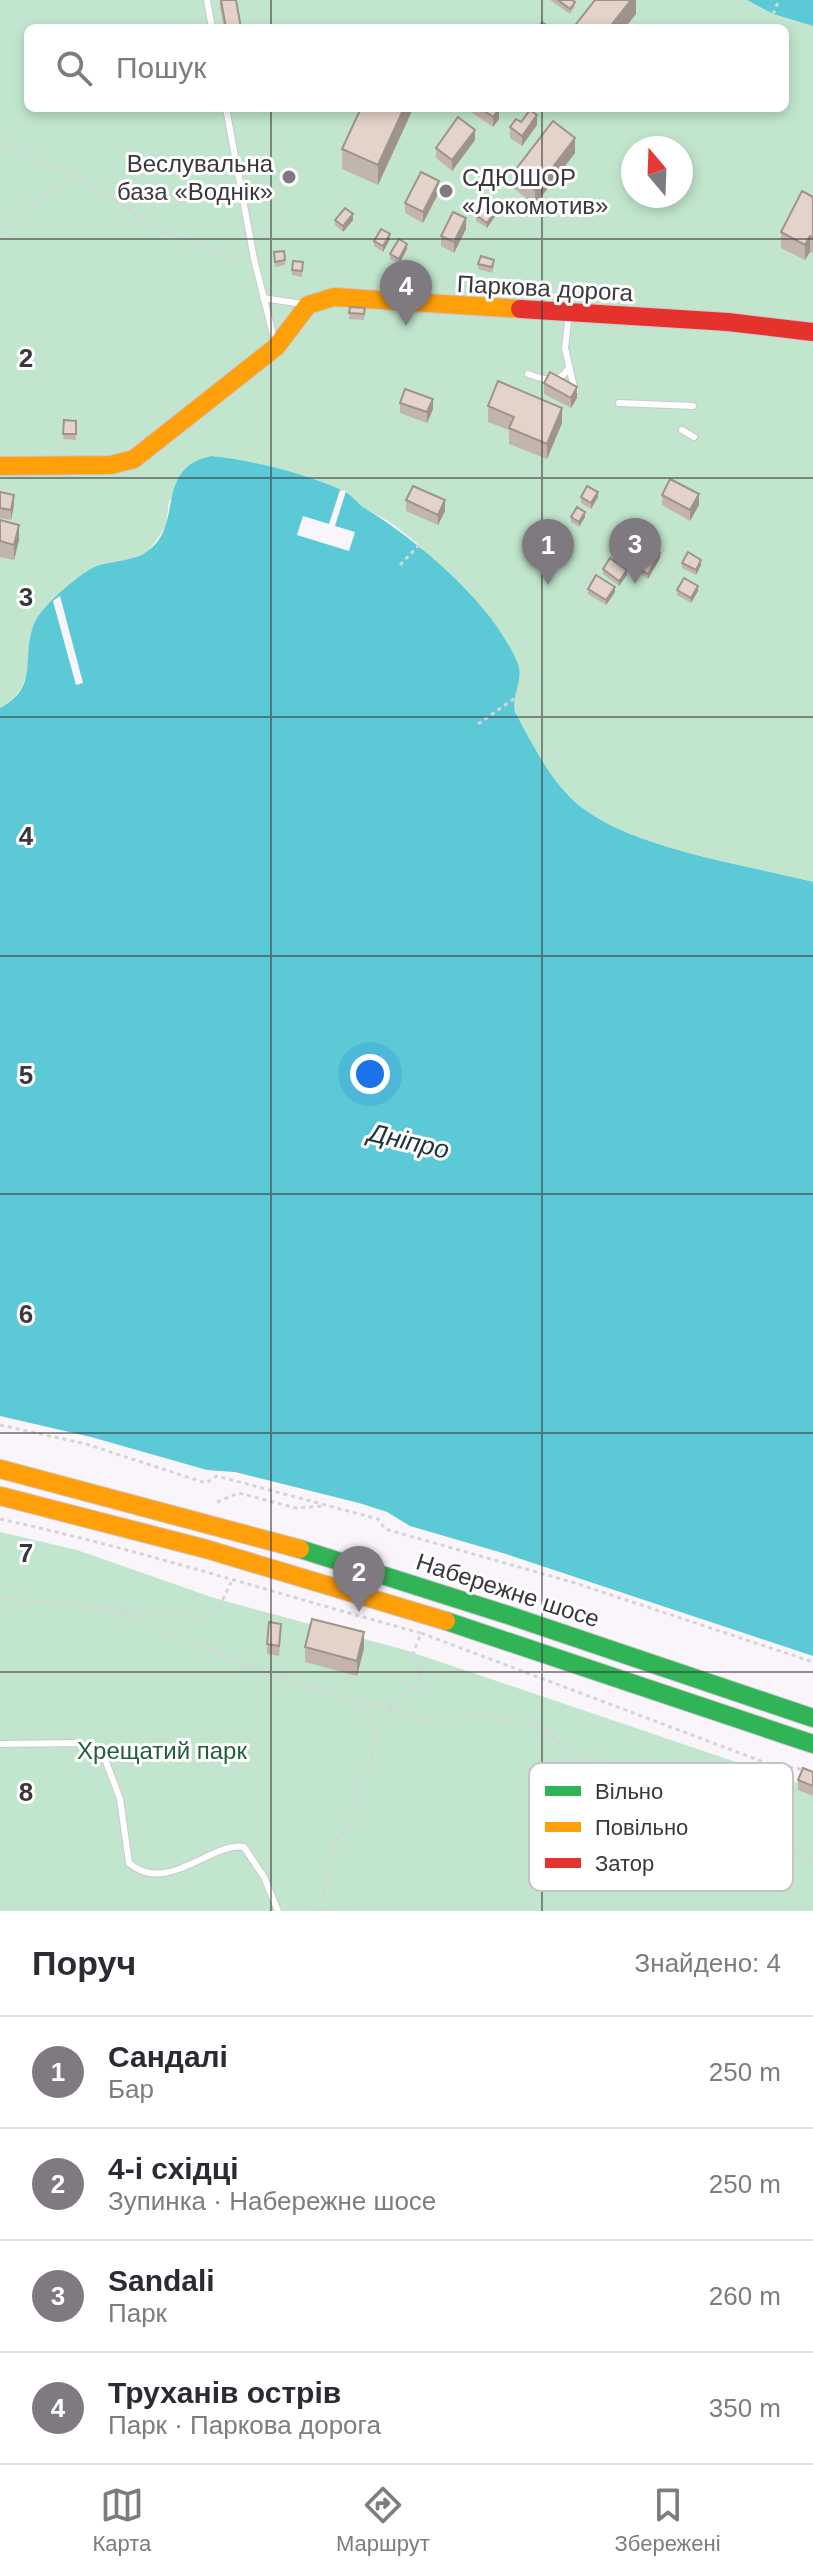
<!DOCTYPE html>
<html lang="uk">
<head>
<meta charset="utf-8">
<style>
  :root { --surface:#fff; --page:#f7f7f7; --text:#2b2b33; --muted:#7c7c81; --line:#e1e1e2; --accent:#7e7a80 }
  body { margin:0; font-family:Helvetica,sans-serif; background:var(--page); color:var(--text) }
  .compass { position:absolute; left:621px; top:136px; width:72px; height:72px; border-radius:50%; background:var(--surface); box-shadow:0 4px 12px #0003; rotate:341deg }
  .you { position:absolute; left:370px; top:1074px; width:28px; height:28px; margin:-20px; border:6px solid #fff; border-radius:50%; background:#1a73e8; box-shadow:0 0 0 12px #1a73e833 }
  .badge { display:grid; place-items:center; width:52px; height:52px; border-radius:50%; background:var(--accent); color:#fff; font-size:26px; font-weight:700 }
  .pin { position:absolute; translate:-50% -66px; filter:drop-shadow(0 2px 4px #0008) }
  .pin::after { content:''; position:absolute; top:42px; width:28px; height:24px; background:inherit; clip-path:polygon(0 0,100% 0,50% 100%) }
  .list { margin:0; padding:0; list-style:none }
  h2 { display:flex; justify-content:space-between; align-items:center; height:104px; margin:0; padding:0 32px; font-size:34px }
  h2 small { font-size:26px; font-weight:400; color:var(--muted) }
  .list li { display:grid; grid-template-columns:52px 1fr auto; gap:24px; align-items:center; box-sizing:border-box; height:112px; padding:0 32px; border-top:2px solid var(--line) }
  .list b { display:block; font-size:30px; white-space:nowrap }
  .list p { margin:0; font-size:26px; white-space:nowrap; color:var(--muted) }
  .list em { font-size:26px; font-style:normal; color:var(--muted) }
  .icon { flex:none; width:44px; height:44px; fill:none; stroke:currentColor; stroke-width:2; stroke-linecap:round; stroke-linejoin:round }
  .map { position:relative; flex:none; width:813px; height:1911px; overflow:hidden }
  .search { position:absolute; background:var(--surface); box-shadow:0 4px 12px #0003; left:24px; right:24px; top:24px; height:88px; display:flex; align-items:center; gap:20px; box-sizing:border-box; padding:0 28px; border-radius:12px; color:var(--muted); font-size:30px }
  .sheet { height:552px; background:var(--surface) }
  nav { display:flex; justify-content:space-around; align-items:center; box-sizing:border-box; height:112px; border-top:2px solid var(--line); background:var(--surface); font-size:22px; color:var(--muted) }
  nav a { display:grid; justify-items:center; gap:4px }
  nav .on { color:var(--accent) }
  .map>svg:first-child { display:block }
  .green { fill:#c1e6cd; fill-rule:evenodd }
  .water { fill:#5ccad6 }
  .pier { fill:#f9f5fa }
  .lines { fill:none; stroke-linecap:round; stroke-linejoin:round }
  .lane-casing { stroke:#ccc8ce; stroke-width:8 }
  .fast-casing { stroke:#ccc8ce; stroke-width:20 }
  .slow-casing { stroke:#ccc8ce; stroke-width:20 }
  .jam-casing { stroke:#ccc8ce; stroke-width:20 }
  .path { stroke:#d6d4d7; stroke-width:3; stroke-dasharray:4 4; stroke-linecap:butt }
  .lane { stroke:#fefefe; stroke-width:6 }
  .fast { stroke:#30b455; stroke-width:18 }
  .slow { stroke:#ff9f0a; stroke-width:18 }
  .jam { stroke:#e5322d; stroke-width:18 }
  .wall { fill:#c3b5ad }
  .shaded-wall { fill:#9f948d }
  .building { fill:#e3d3c9; stroke:#9f948d; stroke-width:2 }
  .grid { fill:none; stroke:#3c373e; stroke-width:2; stroke-opacity:0.55 }
  .poi-dot { fill:#7e7a80; stroke:#fff; stroke-width:3 }
  .labels { text-anchor:middle; dominant-baseline:central; stroke-width:6; stroke-linejoin:round; paint-order:stroke }
  .poi-label { font-size:24px; fill:#3c373e; stroke:#fff; text-anchor:end }
  .street-label { font-size:24px; fill:#3c373e; stroke:#fff }
  .park-label { font-size:24px; fill:#22603a; stroke:#fff }
  .water-label { font-size:26px; font-style:italic; fill:#20383a; stroke:#fff }
  .key { fill:#fff; stroke:#c4c3c5; stroke-width:2 }
  .key-label { font-size:22px; fill:#3c373e }
  .grid-label { font-size:26px; text-anchor:middle; font-weight:bold; fill:#3c373e; stroke:#fff; stroke-width:6; stroke-linejoin:round; paint-order:stroke }
</style>
</head>
<body>
<div class="map">
<svg width="813" height="1911" viewBox="0 0 813 1911">
  <rect width="100%" height="100%" fill="#f9f5fa"/>
  <g class="green">
    <path d="M0,0H747L773,14L813,26V882C744,864 637,850 581,807C551,783 533,745 515,712L513,702L520,676L508,643L495,624L419,545L390,522L363,508L346,491L259,464L212,456L169,501L166,526L148,552L75,580L37,617L34,627C27,659 33,691 0,708ZM28,28H785V108H28ZM633,148H681V196H633Z"/>
    <polygon points="0,1532 77,1550 214,1598 405,1650 813,1788 813,1911 0,1911"/>
  </g>
  <g class="water">
    <polygon points="747,0 813,0 813,26 773,14"/>
    <path d="M212,456C256,461 302,473 342,490C352,494 357,504 366,509C419,541 495,606 518,664C524,681 511,695 515,712C533,745 551,783 581,807C637,850 744,864 813,882V1656L506,1554L410,1526L387,1512L359,1503L235,1472L207,1470L91,1437L0,1416V708C43,686 18,652 37,618C46,603 81,572 97,566C112,561 136,561 149,550C184,524 154,467 212,456Z"/>
  </g>
  <g class="pier">
    <polygon points="340,490 346,491 335,526 355,532 349,551 297,535 303,516 329,524"/>
    <polygon points="60,596 83,683 76,685 53,601"/>
  </g>
  <g class="lines">
    <defs>
      <g id="lane">
        <polyline points="207,0 212,28"/>
        <polyline points="226,108 254,259 275,343"/>
        <polyline points="263,298 303,304"/>
        <polyline points="569,313 565,348 575,392"/>
        <path d="M528,374C543,379 558,386 568,369"/>
        <polyline points="619,403 693,406"/>
        <polyline points="682,430 694,437"/>
        <path d="M0,1744L77,1743L102,1751L120,1799L129,1863C167,1896 212,1841 244,1847L264,1877L278,1911"/>
      </g>
      <g id="fast">
        <polyline points="300,1549 511,1616 813,1718"/>
        <polyline points="446,1621 813,1744"/>
      </g>
      <g id="slow">
        <polyline points="0,466 111,465 134,459 276,347 308,305 334,297 520,309"/>
        <polyline points="0,1469 300,1549"/>
        <polyline points="0,1496 206,1549 446,1621"/>
      </g>
      <polyline id="jam" points="520,309 728,322 813,332"/>
    </defs>
    <use href="#lane" class="lane-casing"/>
    <use href="#fast" class="fast-casing"/>
    <use href="#slow" class="slow-casing"/>
    <use href="#jam" class="jam-casing"/>
    <g class="path">
      <polyline points="773,14 779,0"/>
      <polyline points="0,142 86,182 166,233 244,261"/>
      <polyline points="0,240 20,212 71,177"/>
      <polyline points="400,565 419,545"/>
      <polyline points="580,592 622,529 676,556"/>
      <polyline points="478,724 535,684"/>
      <polyline points="0,1425 86,1444 206,1483 217,1476 378,1519 385,1529 572,1582 813,1662"/>
      <polyline points="217,1502 239,1493 296,1508 324,1506"/>
      <path d="M0,1519C142,1550 280,1595 421,1633"/>
      <polyline points="0,1598 198,1617 217,1612 231,1582"/>
      <polyline points="111,1609 290,1683 388,1708 414,1686 424,1690 413,1654 421,1633 769,1764 813,1771"/>
      <polyline points="388,1708 420,1719 487,1716 517,1721 545,1731 579,1758 624,1764 633,1773 646,1776 678,1823 709,1821 753,1828 813,1860"/>
      <polyline points="320,1911 335,1845 354,1812 354,1788 371,1764 375,1728 359,1699"/>
    </g>
    <use href="#lane" class="lane"/>
    <use href="#fast" class="fast"/>
    <use href="#slow" class="slow"/>
    <use href="#jam" class="jam"/>
  </g>
  <g class="wall">
    <polygon points="220,0 241,28 224,28 220,8"/>
    <polygon points="550,0 572,0 575,7 570,14"/>
    <polygon points="412,108 412,111 378,185 342,169 342,149"/>
    <polygon points="471,108 498,108 499,119 493,127 471,112"/>
    <polygon points="521,122 537,125 522,146 510,138 510,127"/>
    <polygon points="475,140 452,171 436,158 436,148"/>
    <polygon points="575,153 535,205 513,188 513,173"/>
    <polygon points="439,192 423,223 405,213 405,203"/>
    <polygon points="813,197 813,253 810,252 805,260 781,248 781,232"/>
    <polygon points="476,215 496,215 487,228 476,221"/>
    <polygon points="335,220 353,220 343,232 335,225"/>
    <polygon points="466,229 454,253 441,246 441,236"/>
    <polygon points="390,239 383,252 374,246 374,241"/>
    <polygon points="407,249 399,264 390,259 390,254"/>
    <polygon points="274,252 285,260 285,265 275,267"/>
    <polygon points="303,262 302,277 292,275 292,270"/>
    <polygon points="478,264 494,265 492,273 478,269"/>
    <polygon points="350,307 365,308 364,320 349,319"/>
    <polygon points="544,383 577,398 571,408 544,394"/>
    <polygon points="400,403 433,409 427,423 400,413"/>
    <polygon points="488,406 562,423 547,459 509,444 509,430 488,422"/>
    <polygon points="64,420 76,421 76,440 63,439"/>
    <polygon points="0,492 14,505 11,520 0,518"/>
    <polygon points="662,495 699,505 690,521 662,505"/>
    <polygon points="581,497 598,497 591,509 581,503"/>
    <polygon points="406,500 445,511 438,525 406,511"/>
    <polygon points="571,517 585,517 579,527 571,522"/>
    <polygon points="0,520 19,540 14,560 0,557"/>
    <polygon points="616,555 660,558 648,579 616,560"/>
    <polygon points="682,563 701,565 696,575 682,568"/>
    <polygon points="603,569 627,575 619,586 603,574"/>
    <polygon points="588,589 615,592 606,605 588,594"/>
    <polygon points="677,590 698,591 691,603 677,595"/>
    <polygon points="281,1635 279,1656 267,1654 267,1644"/>
    <polygon points="305,1647 364,1648 357,1676 305,1662"/>
    <polygon points="813,1772 813,1796 798,1790 798,1780"/>
  </g>
  <g class="shaded-wall">
    <polygon points="631,0 636,0 636,14 625,28 609,28"/>
    <polygon points="404,108 412,108 412,111 378,185 378,165"/>
    <polygon points="499,109 499,119 493,127 493,117"/>
    <polygon points="537,115 537,125 522,146 522,136"/>
    <polygon points="475,130 475,140 452,171 452,160"/>
    <polygon points="575,138 575,153 535,205 535,190"/>
    <polygon points="439,181 439,192 423,223 423,212"/>
    <polygon points="496,210 496,215 487,228 487,223"/>
    <polygon points="353,214 353,220 343,232 343,226"/>
    <polygon points="466,218 466,229 454,253 454,242"/>
    <polygon points="390,234 390,239 383,252 383,246"/>
    <polygon points="810,236 810,252 805,260 805,245"/>
    <polygon points="407,244 407,249 399,264 399,259"/>
    <polygon points="577,387 577,398 571,408 571,398"/>
    <polygon points="433,399 433,409 427,423 427,412"/>
    <polygon points="562,408 562,423 547,459 547,444"/>
    <polygon points="598,492 598,497 591,509 591,503"/>
    <polygon points="699,494 699,505 690,521 690,510"/>
    <polygon points="14,495 14,505 11,520 11,510"/>
    <polygon points="445,500 445,511 438,525 438,515"/>
    <polygon points="585,512 585,517 579,527 579,522"/>
    <polygon points="19,525 19,540 14,560 14,545"/>
    <polygon points="660,553 660,558 648,579 648,574"/>
    <polygon points="701,560 701,565 696,575 696,570"/>
    <polygon points="627,570 627,575 619,586 619,581"/>
    <polygon points="698,586 698,591 691,603 691,598"/>
    <polygon points="615,587 615,592 606,605 606,600"/>
    <polygon points="364,1632 364,1648 357,1676 357,1661"/>
  </g>
  <g class="building">
    <polygon points="221,0 236,0 241,28 226,28"/>
    <polygon points="558,0 572,0 575,2 570,9"/>
    <polygon points="595,0 631,0 609,28 573,28"/>
    <polygon points="542,22 548,26 547,28 539,28"/>
    <polygon points="361,108 404,108 378,165 342,149"/>
    <polygon points="480,108 498,108 499,109 493,117"/>
    <polygon points="530,110 537,115 522,136 510,127 516,119 521,122"/>
    <polygon points="458,117 475,130 452,160 436,148"/>
    <polygon points="553,121 575,138 535,190 513,173"/>
    <polygon points="421,172 439,181 423,212 405,203"/>
    <polygon points="802,191 813,197 813,238 810,236 805,245 781,232"/>
    <polygon points="485,202 496,210 487,223 476,215"/>
    <polygon points="345,208 353,214 343,226 335,220"/>
    <polygon points="453,212 466,218 454,242 441,236"/>
    <polygon points="381,229 390,234 383,246 374,241"/>
    <polygon points="399,239 407,244 399,259 390,254"/>
    <polygon points="284,251 285,260 275,262 274,252"/>
    <polygon points="481,256 494,260 492,267 478,264"/>
    <polygon points="293,261 303,262 302,271 292,270"/>
    <polygon points="350,307 365,308 364,314 349,313"/>
    <polygon points="550,372 577,387 571,398 544,383"/>
    <polygon points="498,381 562,408 547,444 509,428 514,417 488,406"/>
    <polygon points="405,389 433,399 427,412 400,403"/>
    <polygon points="64,420 76,421 76,434 63,434"/>
    <polygon points="670,479 699,494 690,510 662,495"/>
    <polygon points="413,486 445,500 438,515 406,500"/>
    <polygon points="587,486 598,492 591,503 581,497"/>
    <polygon points="0,492 14,495 11,510 0,508"/>
    <polygon points="577,507 585,512 579,522 571,517"/>
    <polygon points="0,520 19,525 14,545 0,541"/>
    <polygon points="629,534 660,553 648,574 616,555"/>
    <polygon points="688,552 701,560 696,570 682,563"/>
    <polygon points="610,558 627,570 619,581 603,569"/>
    <polygon points="596,575 615,587 606,600 588,589"/>
    <polygon points="684,578 698,586 691,598 677,590"/>
    <polygon points="312,1619 364,1632 357,1661 305,1647"/>
    <polygon points="269,1622 281,1624 279,1646 267,1644"/>
    <polygon points="803,1768 813,1772 813,1786 798,1780"/>
  </g>
  <path class="grid" d="M271,0V28M542,0V28M271,108V1911M542,108V1911M0,239H813M0,478H813M0,717H813M0,956H813M0,1194H813M0,1433H813M0,1672H813"/>
  <g class="poi-dot">
    <circle cx="289" cy="177" r="8"/>
    <circle cx="446" cy="191" r="8"/>
  </g>
  <g class="labels">
    <g class="poi-label">
      <text x="273" y="163">Веслувальна<tspan x="273" dy="28">база «Воднік»</tspan></text>
      <text x="462" y="177" text-anchor="start">СДЮШОР<tspan x="462" dy="28">«Локомотив»</tspan></text>
    </g>
    <g class="street-label">
      <text transform="translate(545 288) rotate(3)">Паркова дорога</text>
      <text transform="translate(508 1590) rotate(18)">Набережне шосе</text>
    </g>
    <g class="park-label">
      <text x="162" y="1750">Хрещатий парк</text>
    </g>
    <g class="water-label">
      <text transform="translate(409 1141) rotate(13)">Дніпро</text>
    </g>
  </g>
  <rect x="529" y="1763" width="264" height="128" rx="12" class="key"/>
  <rect x="545" y="1786" width="36" height="10" fill="#30b455"/>
  <rect x="545" y="1822" width="36" height="10" fill="#ff9f0a"/>
  <rect x="545" y="1858" width="36" height="10" fill="#e5322d"/>
  <g class="key-label">
    <text x="595" y="1799">Вільно</text>
    <text x="595" y="1835">Повільно</text>
    <text x="595" y="1871">Затор</text>
  </g>
  <g class="grid-label">
    <text x="26" y="367">2</text>
    <text x="26" y="606">3</text>
    <text x="26" y="845">4</text>
    <text x="26" y="1084">5</text>
    <text x="26" y="1323">6</text>
    <text x="26" y="1562">7</text>
    <text x="26" y="1801">8</text>
  </g>
</svg>
<svg class="compass" viewBox="-18 -18 36 36"><path d="M0-13l5 13h-10z" fill="#e53935"/><path d="M0 13l5-13h-10z" fill="#7c7c81"/></svg>
<div class="you"></div>
<div class="pin badge" style="left:548px;top:585px">1</div>
<div class="pin badge" style="left:359px;top:1612px">2</div>
<div class="pin badge" style="left:635px;top:584px">3</div>
<div class="pin badge" style="left:406px;top:326px">4</div>
<div class="search"><svg class="icon" aria-label="search" viewBox="0 0 24 24"><circle cx="10" cy="10" r="6"/><path d="M15 15l6 6"/></svg>Пошук</div>
</div>
<section class="sheet">
<h2>Поруч<small>Знайдено: 4</small></h2>
<ul class="list">
<li><span class="badge">1</span><div><b>Сандалі</b><p>Бар</p></div><em>250 m</em></li>
<li><span class="badge">2</span><div><b>4-і східці</b><p>Зупинка · Набережне шосе</p></div><em>250 m</em></li>
<li><span class="badge">3</span><div><b>Sandali</b><p>Парк</p></div><em>260 m</em></li>
<li><span class="badge">4</span><div><b>Труханів острів</b><p>Парк · Паркова дорога</p></div><em>350 m</em></li>
</ul>
</section>
<nav>
<a class="on"><svg class="icon" aria-label="map" viewBox="0 0 24 24"><path d="M3 6l6-2 6 2 6-2v14l-6 2-6-2-6 2zM9 4v14M15 6v14"/></svg>Карта</a>
<a><svg class="icon" aria-label="directions" viewBox="0 0 24 24"><path d="M12 3l9 9-9 9-9-9zM9 14v-3h6M13 9l2 2-2 2"/></svg>Маршрут</a>
<a><svg class="icon" aria-label="saved" viewBox="0 0 24 24"><path d="M7 4h10v16l-5-4-5 4z"/></svg>Збережені</a>
</nav>
</body>
</html>
